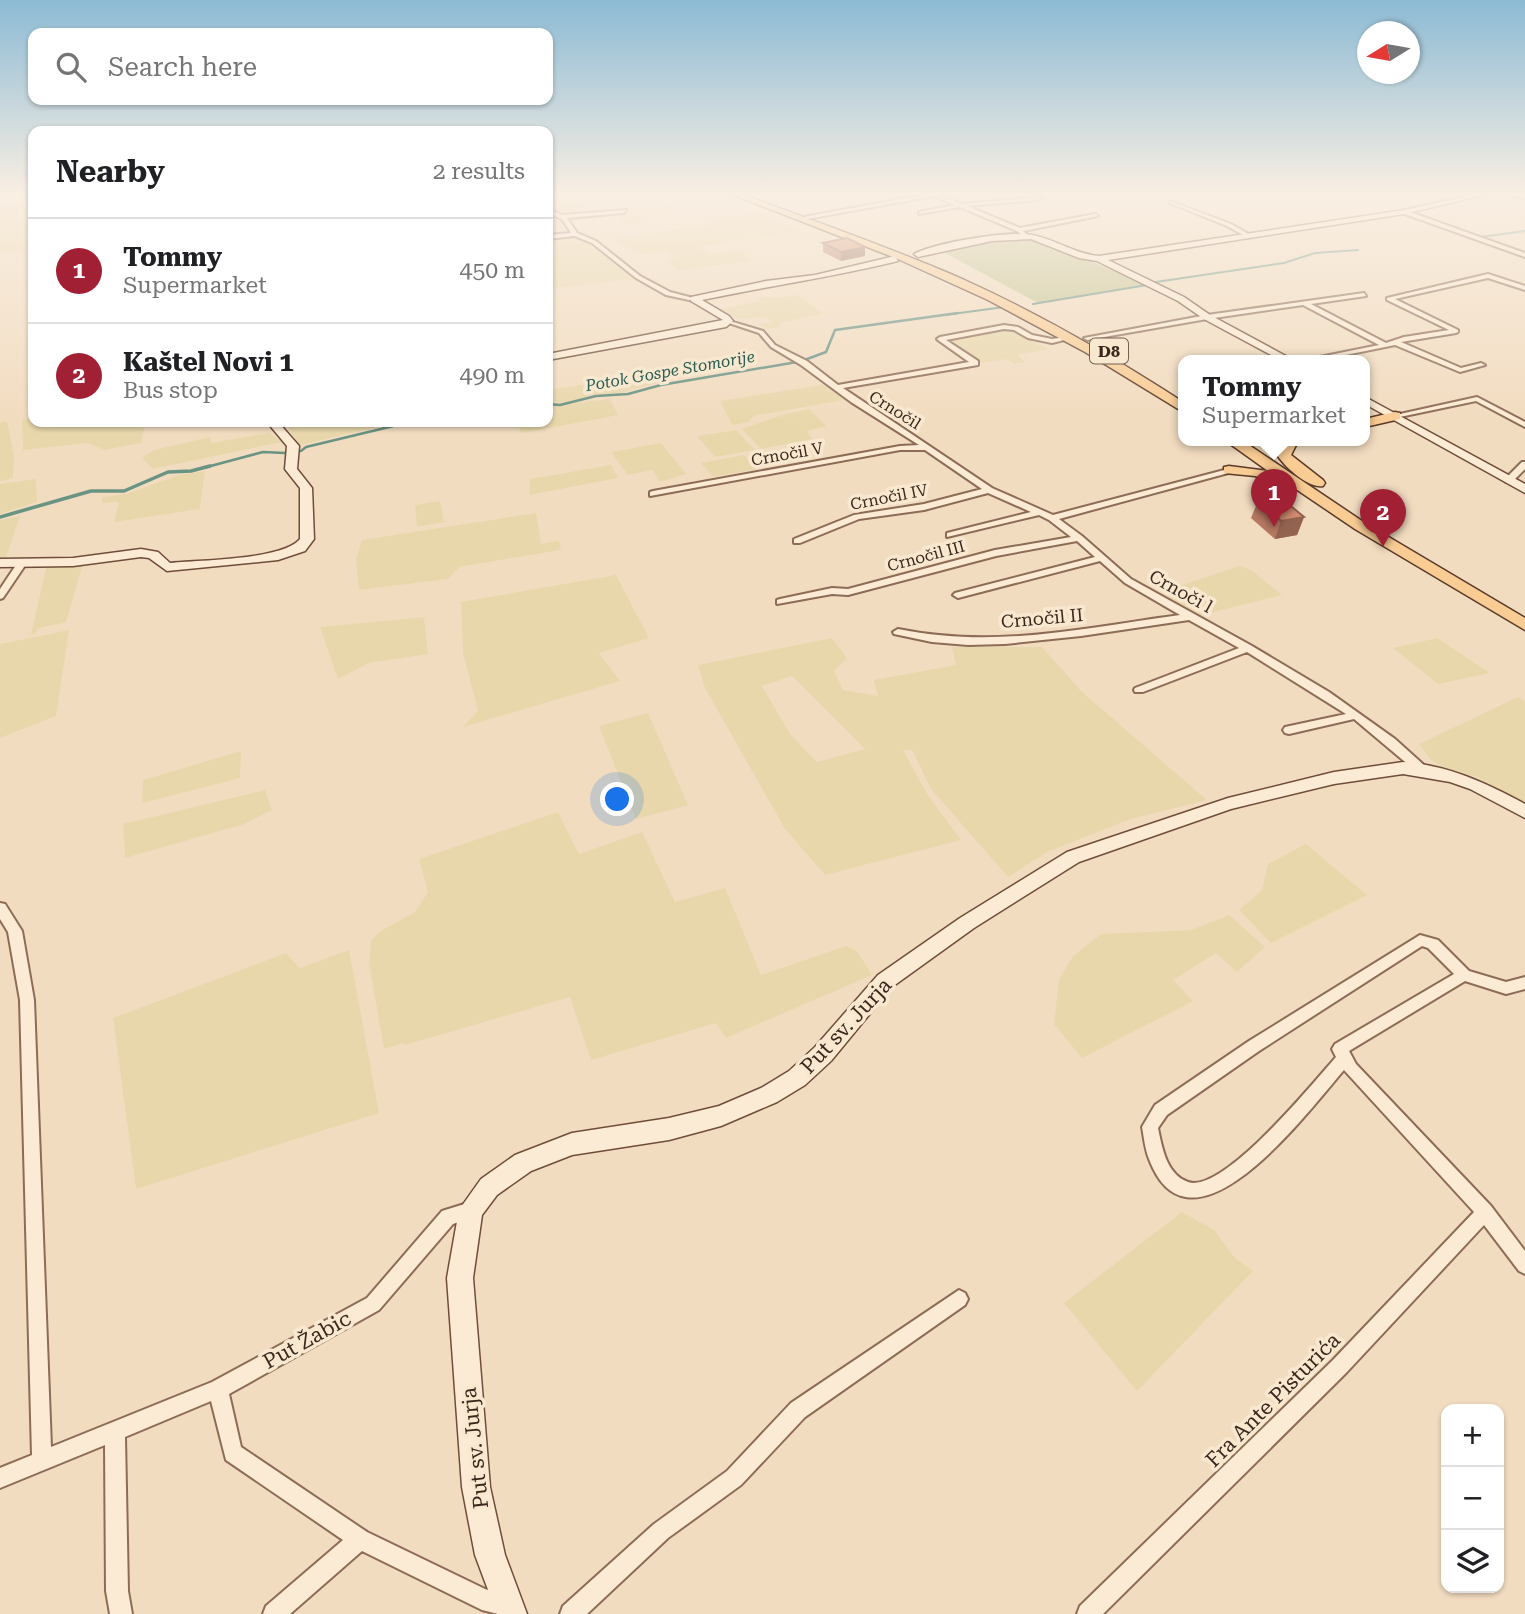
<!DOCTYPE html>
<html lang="en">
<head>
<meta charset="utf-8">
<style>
  :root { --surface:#fff; --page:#f6f6f6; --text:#202124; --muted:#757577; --line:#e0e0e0; --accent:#a22033 }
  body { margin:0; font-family:"Roboto Serif",serif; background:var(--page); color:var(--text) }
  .controls { position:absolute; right:21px; bottom:21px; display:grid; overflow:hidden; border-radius:14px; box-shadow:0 2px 5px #0004 }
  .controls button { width:63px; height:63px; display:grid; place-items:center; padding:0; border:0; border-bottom:2px solid var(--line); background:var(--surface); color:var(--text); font:35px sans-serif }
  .compass { position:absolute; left:1357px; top:21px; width:63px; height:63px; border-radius:50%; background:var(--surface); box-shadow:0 2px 5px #0004; rotate:259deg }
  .you { position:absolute; left:618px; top:800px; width:24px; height:24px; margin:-18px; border:5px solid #fff; border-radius:50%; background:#1a73e8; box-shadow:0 0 0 10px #1a73e833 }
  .badge { display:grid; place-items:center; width:46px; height:46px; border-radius:50%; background:var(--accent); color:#fff; font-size:23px; font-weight:700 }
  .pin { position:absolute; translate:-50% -58px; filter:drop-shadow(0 2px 4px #0008) }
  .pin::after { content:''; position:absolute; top:37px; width:24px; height:21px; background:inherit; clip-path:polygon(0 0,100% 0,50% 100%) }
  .popup { position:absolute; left:1178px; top:355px; width:192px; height:91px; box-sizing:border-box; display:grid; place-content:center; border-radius:14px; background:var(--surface); filter:drop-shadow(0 2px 5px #0005); font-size:23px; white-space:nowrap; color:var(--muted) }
  .popup b { font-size:26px; color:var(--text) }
  .popup::after { content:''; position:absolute; left:50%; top:100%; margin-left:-14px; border:14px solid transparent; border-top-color:var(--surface) }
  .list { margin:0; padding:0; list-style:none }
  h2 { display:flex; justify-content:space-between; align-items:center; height:91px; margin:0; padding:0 28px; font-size:30px }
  h2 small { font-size:23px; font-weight:400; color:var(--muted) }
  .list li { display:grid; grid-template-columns:46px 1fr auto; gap:21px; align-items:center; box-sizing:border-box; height:105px; padding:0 28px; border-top:2px solid var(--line) }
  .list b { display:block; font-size:26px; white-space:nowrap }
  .list p { margin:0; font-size:23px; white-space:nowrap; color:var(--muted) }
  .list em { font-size:23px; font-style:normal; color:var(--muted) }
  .icon { flex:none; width:38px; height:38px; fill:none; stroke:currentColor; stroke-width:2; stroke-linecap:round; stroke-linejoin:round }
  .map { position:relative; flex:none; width:1525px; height:1614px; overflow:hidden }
  .search { position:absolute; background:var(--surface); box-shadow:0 2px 5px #0004; left:28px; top:28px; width:525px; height:77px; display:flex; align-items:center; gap:18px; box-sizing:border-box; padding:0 24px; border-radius:14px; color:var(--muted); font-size:26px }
  .panel { position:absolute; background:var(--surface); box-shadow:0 2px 5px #0004; left:28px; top:126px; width:525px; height:301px; border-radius:14px }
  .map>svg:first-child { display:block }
  .farmland { fill:#e9d7ac; fill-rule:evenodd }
  .cemetery { fill:#c5c493 }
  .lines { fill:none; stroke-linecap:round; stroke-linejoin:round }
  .stream-far2 { stroke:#699383; stroke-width:2 }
  .stream-far1 { stroke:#699383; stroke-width:2.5 }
  .stream { stroke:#699383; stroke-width:3.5 }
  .street-casing { stroke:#8d6c56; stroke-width:4 }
  .secondary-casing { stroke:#6f4d39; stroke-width:3 }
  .primary-casing { stroke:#5a3a2b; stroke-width:3 }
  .street { fill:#fcebd4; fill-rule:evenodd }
  .secondary { fill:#fcebd4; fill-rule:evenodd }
  .primary { fill:#f9cc94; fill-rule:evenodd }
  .wall { fill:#b67962 }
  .shaded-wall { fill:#946350 }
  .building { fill:#d48d72; stroke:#946350; stroke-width:2 }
  .labels { text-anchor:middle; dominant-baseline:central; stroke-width:7; stroke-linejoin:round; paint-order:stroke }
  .shield { fill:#f9e8d0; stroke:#746152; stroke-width:2 }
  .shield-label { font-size:16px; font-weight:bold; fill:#3b271c }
  .far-water-label { font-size:16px; font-style:italic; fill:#2a5d52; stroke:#f9e8d0 }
  .far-street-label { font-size:16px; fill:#3b271c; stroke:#f9e8d0 }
  .street-label { font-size:18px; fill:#3b271c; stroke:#f9e8d0 }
  .near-street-label { font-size:21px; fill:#3b271c; stroke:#f9e8d0 }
</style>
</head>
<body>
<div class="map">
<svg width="1525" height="1614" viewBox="0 0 1525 1614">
  <rect width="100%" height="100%" fill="#f2dcc0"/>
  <g class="farmland">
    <polygon points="603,197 606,202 583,205 587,212 562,214 548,206 553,202"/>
    <polygon points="33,204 33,240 30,245 33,246 33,251 0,252 0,207"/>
    <polygon points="669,206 674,211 638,214 645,222 624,224 615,217 571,221 568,218"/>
    <polygon points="759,212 799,231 698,247 709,254 742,251 751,261 678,270 666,261 674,258 664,251 637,255 612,238 709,226 711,218"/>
    <polygon points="548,213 559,219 572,236 602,250 636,279 548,289"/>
    <polygon points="798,295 823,314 782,322 779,327 767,329 757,324 771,322 766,317 740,319 721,309 761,301 757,297 780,298"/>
    <polygon points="1005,329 1013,329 1025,335 1024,338 1049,349 1017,355 1026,362 1015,364 1007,359 982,363 945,340"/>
    <polygon points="655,374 660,382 620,393 592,395 565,403 548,402 548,390"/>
    <polygon points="828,384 849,399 753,416 748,422 732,425 720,401"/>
    <polygon points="610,399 618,415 521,433 517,422 548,422 548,406"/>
    <polygon points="810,409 826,426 807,431 812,439 761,449 742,429 785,414"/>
    <polygon points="33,411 33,422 142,422 144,430 141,443 105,450 88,443 23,450 22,420 31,419"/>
    <polygon points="7,421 14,456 13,478 0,481 0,423"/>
    <polygon points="284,422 400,422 300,445"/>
    <polygon points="736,430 755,450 715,457 697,436"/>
    <polygon points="269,433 282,442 153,469 142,458 154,450 210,437 211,443"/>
    <polygon points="661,443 686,474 660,482 653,470 628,475 611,452"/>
    <polygon points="744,455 757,469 713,477 701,463"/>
    <polygon points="611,465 618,478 529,495 530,479"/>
    <polygon points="205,471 200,509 114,522 119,502 101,503 103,497 126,494 179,475"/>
    <polygon points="36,479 37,502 0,514 0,484"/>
    <polygon points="440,501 444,522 417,527 415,505"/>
    <polygon points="536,513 541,544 559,541 561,550 459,567 448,579 359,590 356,559 362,540"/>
    <polygon points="20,516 6,557 0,558 0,520"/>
    <polygon points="83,563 66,622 39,628 35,634 31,635 46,568"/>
    <polygon points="1239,566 1251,570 1282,595 1201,615 1168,597 1173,588"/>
    <polygon points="616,575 649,638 599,653 620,681 463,727 478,711 463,653 461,602"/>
    <polygon points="424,617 428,654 369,663 338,679 320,627"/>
    <polygon points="69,630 56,716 0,738 0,644"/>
    <path d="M832,638L847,658L834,671L843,690L878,696L874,680L956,665L952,647H1042L1081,691L1207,800L1131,819L1049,851L1008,877L931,789L912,750H903L928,795L961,840L825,875L785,829L705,688L698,665ZM792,676L865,749L817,762L790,734L762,686Z"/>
    <polygon points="1437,638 1490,673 1438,684 1393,648"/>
    <polygon points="1518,697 1525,701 1525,804 1477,777 1445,769 1430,759 1419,744"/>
    <polygon points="648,713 688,805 636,819 599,726"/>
    <polygon points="241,751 240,778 142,803 143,780"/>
    <polygon points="265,790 272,810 244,824 125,858 123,824"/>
    <polygon points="558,812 579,854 642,832 675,902 725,888 761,975 846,946 857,951 872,975 726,1038 716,1023 591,1060 570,997 405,1045 404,1043 384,1049 369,963 371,941 379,932 415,912 428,892 419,859"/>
    <polygon points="1306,844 1367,895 1271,943 1239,910 1262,890 1268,864"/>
    <polygon points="1229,915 1265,947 1237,972 1216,953 1173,980 1193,1001 1082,1058 1054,1024 1059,980 1073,956 1101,934 1191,930"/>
    <polygon points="349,950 379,1113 136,1189 113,1018 286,953 300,968"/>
    <polygon points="1182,1212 1214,1230 1235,1258 1253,1271 1137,1391 1064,1303"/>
  </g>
  <polygon class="cemetery" points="1024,237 1037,240 1149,285 1038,303 941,251"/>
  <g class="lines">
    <g class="stream-far2">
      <polyline points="1480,237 1525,231"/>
      <polyline points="1156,282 1284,263 1315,253 1358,250"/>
      <polyline points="1033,304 1147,285"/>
      <polyline points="945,315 1004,307"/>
    </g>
    <g class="stream-far1">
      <polyline points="807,359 826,352 835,330 958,313"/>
      <polyline points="548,404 560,405 596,396 628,394 661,385 797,362"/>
      <polyline points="301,451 306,447 410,422"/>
      <polyline points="203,468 263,452 285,453"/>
    </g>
    <polyline class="stream" points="0,517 91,491 124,491 168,472 191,471 210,466"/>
    <defs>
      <g id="street">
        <polygon points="928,194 937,194 961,204 1041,197 1039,200 967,206 1020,228 1095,214 1098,216 1023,231 1029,236 1026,238 1017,231 960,207 919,214 919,212 955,205 933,196 807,219 804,217"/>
        <polygon points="1170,201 1231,224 1252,236 1247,237 1227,226 1170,203"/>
        <polygon points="548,209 562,215 626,210 624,213 567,218 577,233 596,241 640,276 670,292 697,299 694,301 666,295 636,278 592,243 574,236 548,239 548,235 571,233 562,219 548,213"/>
        <polygon points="1404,210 1525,253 1525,257 1402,213"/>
        <polygon points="1488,274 1525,286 1525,290 1488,278 1395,299 1458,330 1458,332 1456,333 1401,342 1461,368 1481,363 1485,365 1460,372 1395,345 1316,361 1300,361 1379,345 1303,305 1207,319 1087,340 1084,338 1207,315 1364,293 1366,296 1311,304 1386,343 1404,337 1449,330 1387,300 1387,298"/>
        <path d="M726,320L763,331L775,345L807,361L838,385L969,362L938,340L937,339L940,337L1004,325L1018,327L1032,335L1052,339L1072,336V338L1052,343L1028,338L1014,330L1004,329L946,340L978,361V365L843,388L992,488L1053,515L1232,468V472L1059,519L1082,536L1131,579L1252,646L1329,692L1395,739L1425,766L1427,769L1425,772H1417L1354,719L1289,734L1285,733L1283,730L1285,727L1346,714L1247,652L1143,692H1135L1134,690L1135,688L1239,648L1189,620L1081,636L1005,644L968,645L932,642L894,634L893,632L898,629C997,649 1083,628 1180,615L1125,583L1100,561L958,598L953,595L955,593L1095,557L1077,541L996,556L848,595L832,594L777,604V600L780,599L832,588L848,589L995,550L1071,537L1049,520L1039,515L947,537V533L1031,512L988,493L924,510L859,519L800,543H794V539L854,515L924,504L982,489L925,450H900L650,496V492L653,491L900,446L919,445L851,402L801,365L771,347L759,333L726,322Z"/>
        <polygon points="1477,397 1525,422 1525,427 1476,401 1395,418 1391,416"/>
        <polygon points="1522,462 1525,462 1525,469 1512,482 1506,482 1506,478"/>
        <polygon points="21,561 26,564 3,598 0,599 0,589 18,562"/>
        <polygon points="0,903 5,904 22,931 34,1000 51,1447 212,1382 367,1298 442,1211 471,1202 477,1204 479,1210 477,1216 453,1224 379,1310 229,1394 241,1447 367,1532 485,1589 516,1598 519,1606 516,1614 498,1614 482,1610 362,1551 290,1614 263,1614 266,1606 343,1540 226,1460 211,1401 125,1437 128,1591 132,1614 110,1614 106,1591 105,1445 0,1488 0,1468 32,1455 20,1000 8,932 0,919"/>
        <path d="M1420,935L1438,940L1469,971L1506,982L1525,977V989L1506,994L1465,981L1349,1051L1356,1064L1491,1206L1525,1251V1274L1519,1271L1484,1225L1346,1373L1103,1614H1077L1080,1606L1333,1360L1474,1212L1344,1070C1309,1110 1191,1270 1149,1159C1145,1149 1144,1138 1142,1127L1155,1105L1249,1041ZM1422,946L1428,948L1454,974L1335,1044L1332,1049L1336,1057C1314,1082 1223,1194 1188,1182C1166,1174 1162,1147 1158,1128L1167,1115L1259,1051Z"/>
        <polygon points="959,1290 965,1293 968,1299 965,1305 805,1417 741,1485 668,1538 587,1614 560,1614 563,1606 654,1524 727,1471 791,1403"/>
      </g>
      <g id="secondary">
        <path d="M1476,194H1488L1404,214L1108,260L1184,297L1210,315L1295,361H1282L1204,319L1178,301L1097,261L1079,258L1031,239L992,241L918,257L914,254C934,243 1008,230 1032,235C1055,239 1075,254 1099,256L1404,210Z"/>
        <polygon points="1512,194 1525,194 1525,198 1512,196"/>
        <path d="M895,256L898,261C833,277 768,286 702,300L729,316L733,321L726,327L548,360V354L723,320L691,301V297L766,281L815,275Z"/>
        <polygon points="1365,397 1525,484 1525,493 1365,404"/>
        <path d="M267,422H278L299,446L297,469L312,488L314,539L305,551L278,560L167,571L149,558L141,557L73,566L0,567V559L73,558L141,549L158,552L170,563C199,560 283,560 300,539V488L285,469L287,446Z"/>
        <path d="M1403,762C1448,765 1486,783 1525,804V818L1470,789L1450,782L1403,774L1334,784L1231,809L1079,862L974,928L892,987L831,1061L805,1085L777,1102L721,1126L669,1140L572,1155L531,1171L497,1195L482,1215L473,1278L490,1487L505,1555L527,1614H497L475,1555L462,1487L447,1278L459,1210L481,1179L515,1155L572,1133L669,1118L719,1106L761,1088L789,1071L815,1047L878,975L960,918L1067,852L1228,798L1334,772Z"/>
      </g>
      <g id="primary">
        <path d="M731,194H742C815,222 889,247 960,278C1038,313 1112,356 1183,402V412L1085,352L988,300L898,259Z"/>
        <polygon points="1395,412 1400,413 1400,419 1365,427 1365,419"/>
        <polygon points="1226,441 1243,441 1365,523 1525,618 1525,630 1355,529 1284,481 1278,483 1255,476 1224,473 1224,467 1229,466 1268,471"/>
        <path d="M1285,441H1298L1291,455L1323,480L1325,483L1323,486C1309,489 1283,466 1276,453Z"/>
      </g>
    </defs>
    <use href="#street" class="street-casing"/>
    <use href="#secondary" class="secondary-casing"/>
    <use href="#primary" class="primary-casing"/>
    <use href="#street" class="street"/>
    <use href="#secondary" class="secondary"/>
    <use href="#primary" class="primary"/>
  </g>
  <g class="wall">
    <polygon points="823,243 865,247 865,256 841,261 823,252"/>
    <polygon points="1258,501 1304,517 1297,535 1275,539 1251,518"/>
  </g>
  <g class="shaded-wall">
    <polygon points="865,247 865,256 841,261 841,252"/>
    <polygon points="1304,517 1297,535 1275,539 1281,521"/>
  </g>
  <g class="building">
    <polygon points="847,238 865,247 841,252 823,243"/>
    <polygon points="1280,497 1304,517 1281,521 1258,501"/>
  </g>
  <linearGradient id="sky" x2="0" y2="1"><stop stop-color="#8cbad4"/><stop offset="0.46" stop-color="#f9efe3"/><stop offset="1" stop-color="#f9efe3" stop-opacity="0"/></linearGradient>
  <rect width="1525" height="420" fill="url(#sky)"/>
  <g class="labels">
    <rect class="shield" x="1090" y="338.5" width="38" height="25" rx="5"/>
    <g class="shield-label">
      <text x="1109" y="351">D8</text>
    </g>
    <g class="far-water-label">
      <text transform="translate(670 371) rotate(-10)">Potok Gospe Stomorije</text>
    </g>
    <g class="far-street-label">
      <text transform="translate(895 410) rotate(32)">Crnočil</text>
      <text transform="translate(787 454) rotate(-10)">Crnočil V</text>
      <text transform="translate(889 497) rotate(-11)">Crnočil IV</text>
      <text transform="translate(926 556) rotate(-15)">Crnočil III</text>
    </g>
    <g class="street-label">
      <text transform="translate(1181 591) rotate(29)">Crnoči l</text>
      <text transform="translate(1042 618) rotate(-5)">Crnočil II</text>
    </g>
    <g class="near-street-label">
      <text transform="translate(846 1026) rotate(-47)">Put sv. Jurja</text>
      <text transform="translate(307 1340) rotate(-29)">Put Žabic</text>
      <text transform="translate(1273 1400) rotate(-45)">Fra Ante Pisturića</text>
      <text transform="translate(475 1448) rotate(-96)">Put sv. Jurja</text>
    </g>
  </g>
</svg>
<div class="controls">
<button>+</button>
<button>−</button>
<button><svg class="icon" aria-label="layers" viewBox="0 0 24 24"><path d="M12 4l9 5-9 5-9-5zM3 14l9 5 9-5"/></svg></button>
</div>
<svg class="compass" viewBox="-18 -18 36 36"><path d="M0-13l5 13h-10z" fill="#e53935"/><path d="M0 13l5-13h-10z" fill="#757577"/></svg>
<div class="you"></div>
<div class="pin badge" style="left:1274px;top:527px">1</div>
<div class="popup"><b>Tommy</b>Supermarket</div>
<div class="pin badge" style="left:1383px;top:547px">2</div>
<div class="search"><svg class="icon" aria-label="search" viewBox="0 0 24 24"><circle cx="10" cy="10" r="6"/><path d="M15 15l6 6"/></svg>Search here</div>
<section class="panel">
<h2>Nearby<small>2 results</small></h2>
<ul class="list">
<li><span class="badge">1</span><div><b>Tommy</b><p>Supermarket</p></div><em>450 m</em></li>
<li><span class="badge">2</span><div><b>Kaštel Novi 1</b><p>Bus stop</p></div><em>490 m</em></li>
</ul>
</section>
</div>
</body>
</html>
